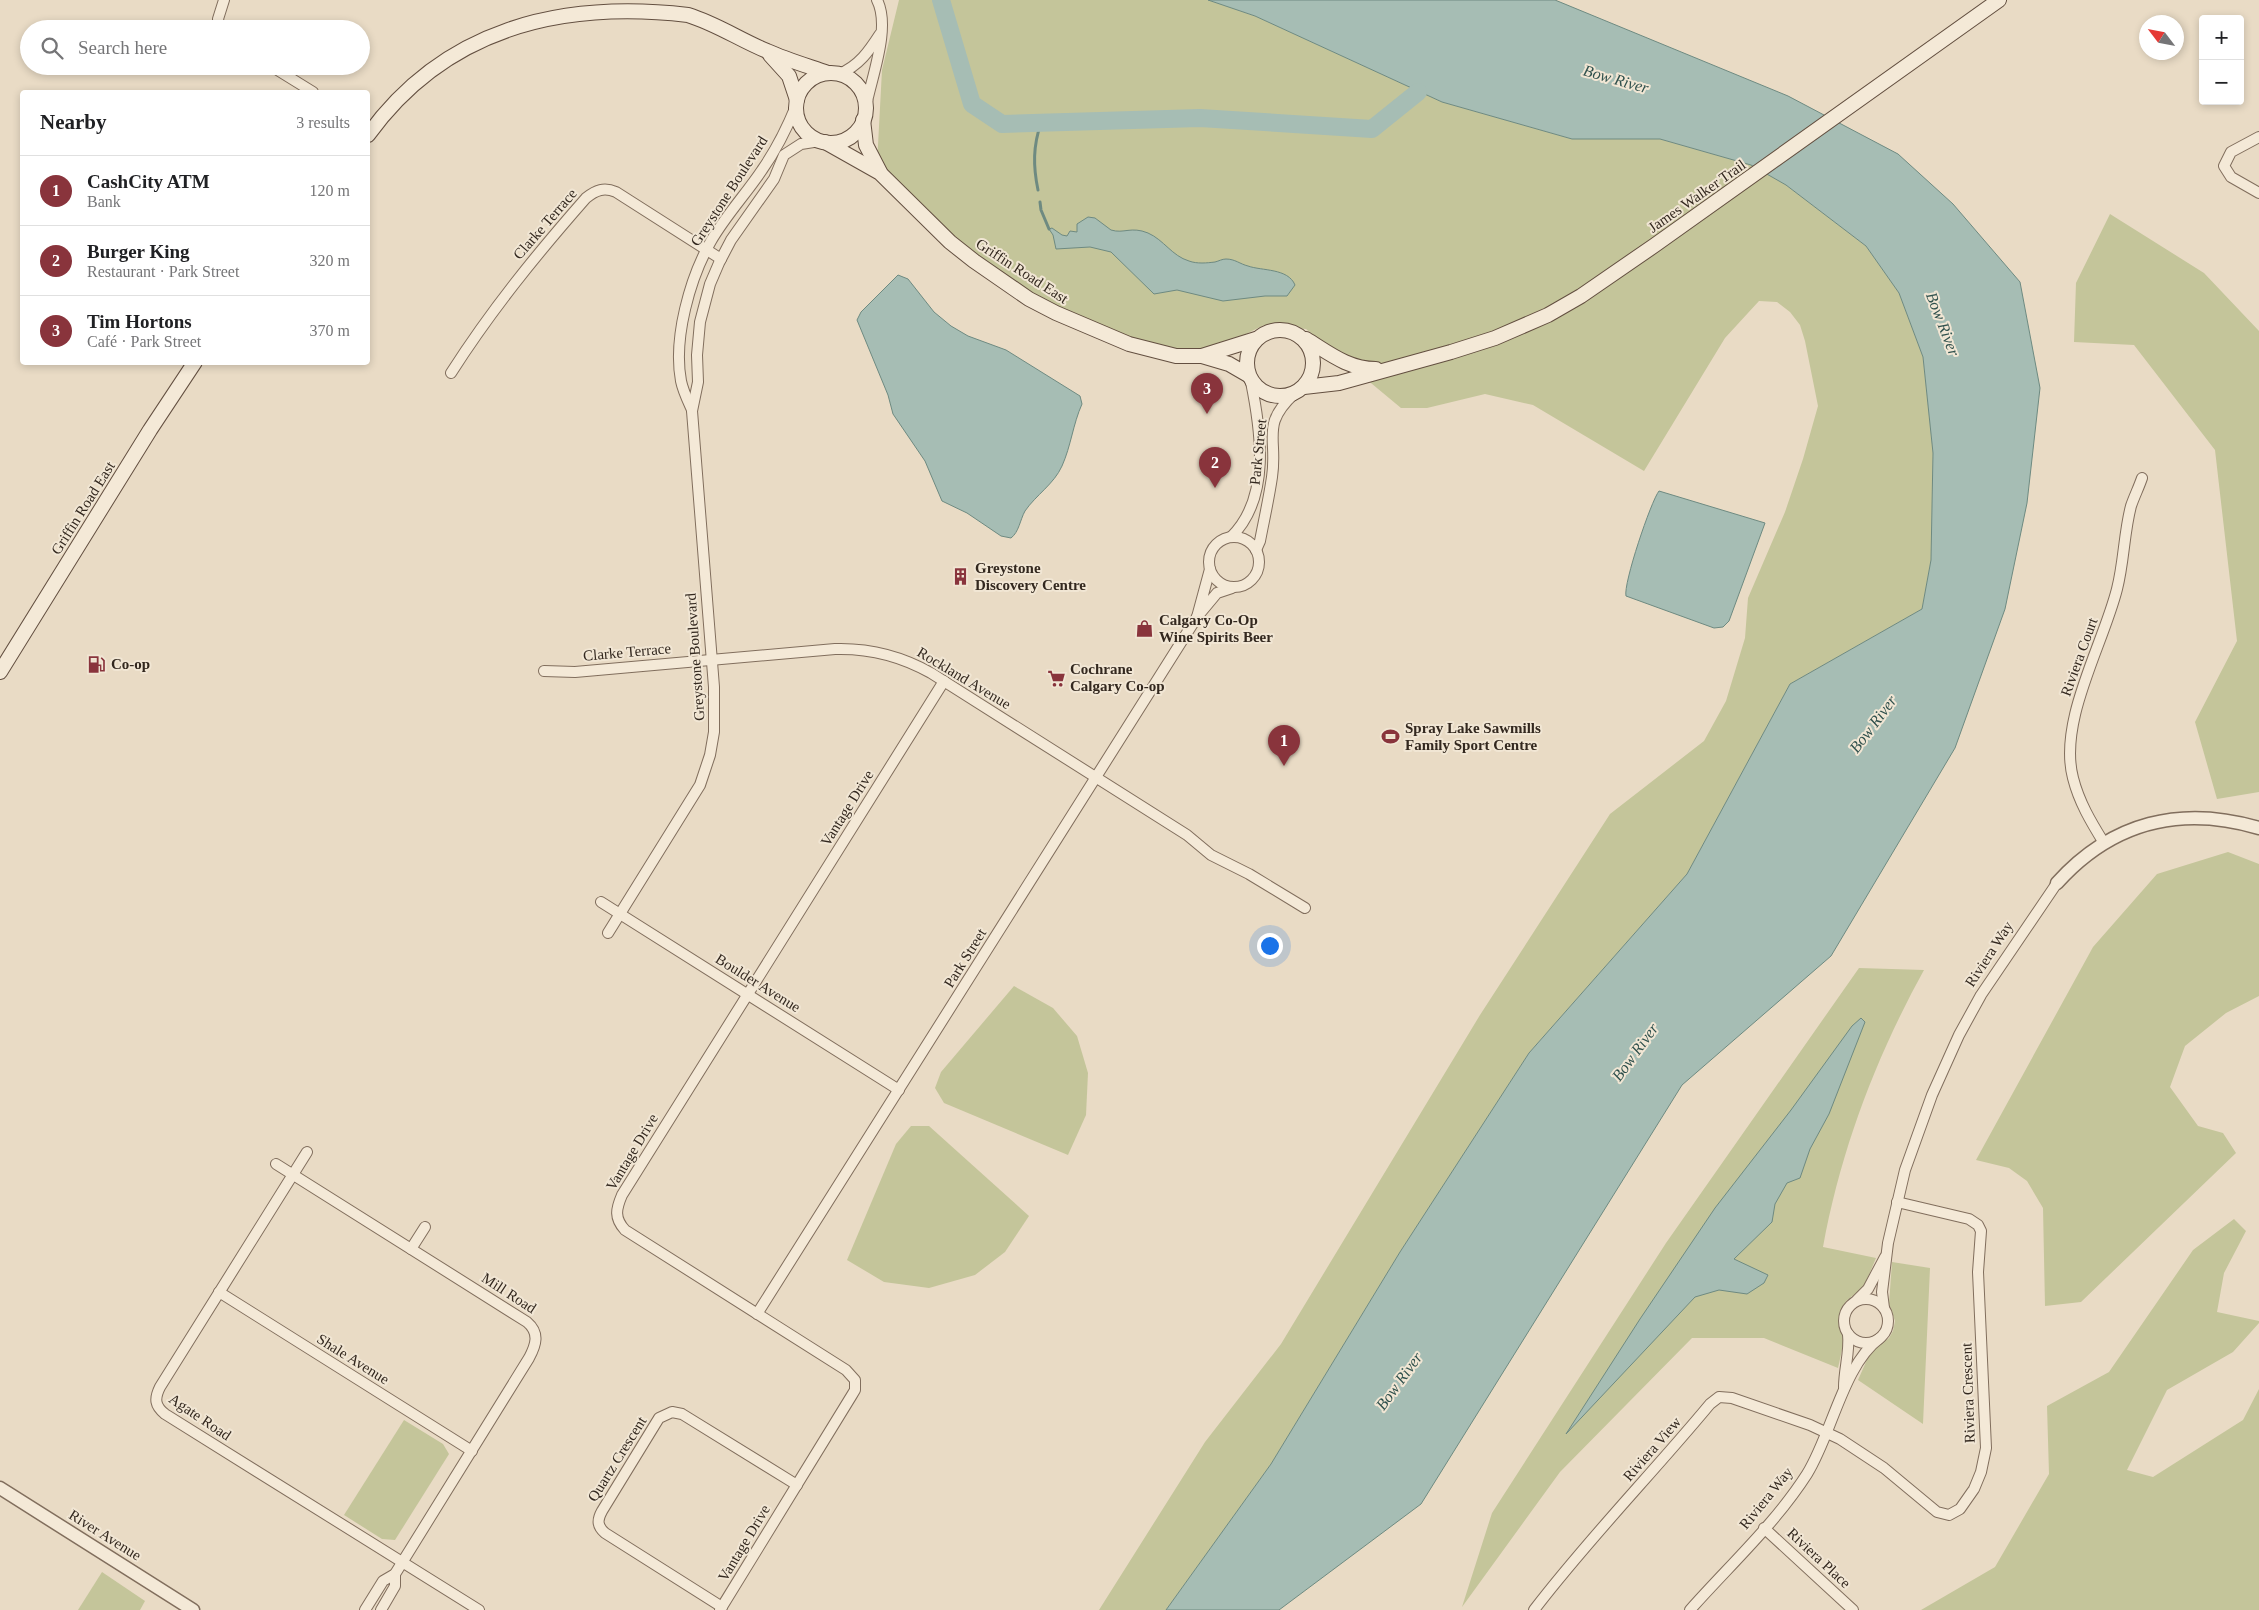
<!DOCTYPE html>
<html lang="en">
<head>
<meta charset="utf-8">
<style>
  :root { --surface:#fff; --page:#f6f6f6; --text:#202124; --muted:#757577; --line:#e0e0e0; --accent:#89343c }
  body { margin:0; font-family:"Times New Roman",serif; background:var(--page); color:var(--text) }
  .controls { position:absolute; right:15px; top:15px; display:grid; overflow:hidden; border-radius:5px; box-shadow:0 2px 8px #0003 }
  .controls button { width:45px; height:45px; display:grid; place-items:center; padding:0; border:0; border-bottom:1px solid var(--line); background:var(--surface); color:var(--text); font:25px sans-serif }
  .compass { position:absolute; left:2139px; top:15px; width:45px; height:45px; border-radius:50%; background:var(--surface); box-shadow:0 2px 8px #0003; rotate:302deg }
  .you { position:absolute; left:1269px; top:945px; width:18px; height:18px; margin:-12px; border:4px solid #fff; border-radius:50%; background:#1a73e8; box-shadow:0 0 0 8px #1a73e833 }
  .badge { display:grid; place-items:center; width:32px; height:32px; border-radius:50%; background:var(--accent); color:#fff; font-size:16px; font-weight:700 }
  .pin { position:absolute; translate:-50% -41px; filter:drop-shadow(0 1px 2px #0008) }
  .pin::after { content:''; position:absolute; top:26px; width:18px; height:15px; background:inherit; clip-path:polygon(0 0,100% 0,50% 100%) }
  .list { margin:0; padding:0; list-style:none }
  h2 { display:flex; justify-content:space-between; align-items:center; height:65px; margin:0; padding:0 20px; font-size:21px }
  h2 small { font-size:16px; font-weight:400; color:var(--muted) }
  .list li { display:grid; grid-template-columns:32px 1fr auto; gap:15px; align-items:center; box-sizing:border-box; height:70px; padding:0 20px; border-top:1px solid var(--line) }
  .list b { display:block; font-size:19px; white-space:nowrap }
  .list p { margin:0; font-size:16px; white-space:nowrap; color:var(--muted) }
  .list em { font-size:16px; font-style:normal; color:var(--muted) }
  .icon { flex:none; width:28px; height:28px; fill:none; stroke:currentColor; stroke-width:2; stroke-linecap:round; stroke-linejoin:round }
  .map { position:relative; flex:none; width:2259px; height:1610px; overflow:hidden }
  .search { position:absolute; background:var(--surface); box-shadow:0 2px 8px #0003; left:20px; top:20px; width:350px; height:55px; display:flex; align-items:center; gap:12px; box-sizing:border-box; padding:0 18px; border-radius:28px; color:var(--muted); font-size:19px }
  .panel { position:absolute; background:var(--surface); box-shadow:0 2px 8px #0003; left:20px; top:90px; width:350px; height:275px; border-radius:5px }
  .map>svg:first-child { display:block }
  .green { fill:#c4c59a }
  .water { fill:#a6bdb4; stroke:#6e8a81 }
  .lines { fill:none; stroke-linecap:round; stroke-linejoin:round }
  .stream { stroke:#6e8a81; stroke-width:3 }
  .river { stroke:#a6bdb4; stroke-width:18 }
  .minor-casing { stroke:#816e5d; stroke-width:12 }
  .tertiary-casing { stroke:#816e5d; stroke-width:15 }
  .secondary-casing { stroke:#634f40; stroke-width:16 }
  .minor { stroke:#f4e9d7; stroke-width:10 }
  .tertiary { stroke:#f4e9d7; stroke-width:12 }
  .secondary { stroke:#f4e9d7; stroke-width:14 }
  .labels { text-anchor:middle; dominant-baseline:central; stroke-width:4; stroke-linejoin:round; paint-order:stroke }
  .street-label { font-size:15px; fill:#33281f; stroke:#f1e6d4 }
  .poi-label { font-size:15px; font-weight:bold; fill:#33281f; stroke:#f1e6d4; text-anchor:start }
  .water-label { font-size:16px; font-style:italic; fill:#30514d; stroke:#f1e6d4 }
</style>
</head>
<body>
<div class="map">
<svg width="2259" height="1610" viewBox="0 0 2259 1610">
  <rect width="100%" height="100%" fill="#e9dbc5"/>
  <g class="green">
    <polygon points="899,0 1208,0 1255,16 1442,102 1572,139 1660,139 1751,165 1786,185 1866,246 1899,293 1923,357 1933,452 1931,560 1922,609 1790,684 1687,874 1529,1053 1400,1252 1271,1464 1166,1610 1099,1610 1205,1442 1281,1344 1480,1015 1610,814 1704,741 1726,701 1745,638 1748,598 1785,512 1803,459 1818,406 1805,341 1800,325 1790,312 1777,302 1759,301 1725,338 1644,471 1533,405 1485,394 1427,408 1401,408 1306,329 1264,325 1202,356 1148,350 1000,280 877,164 882,70"/>
    <polygon points="2110,214 2204,273 2259,331 2259,792 2217,799 2195,722 2237,641 2215,450 2134,345 2074,342 2076,283"/>
    <polygon points="2228,852 2259,864 2259,996 2226,1013 2185,1046 2170,1087 2198,1126 2223,1133 2236,1153 2081,1302 2045,1306 2043,1208 2027,1181 2009,1168 1976,1160 2093,947 2157,874"/>
    <path d="M1859,968L1924,970C1876,1057 1841,1149 1823,1247L1876,1258L1864,1287L1846,1301L1840,1313L1845,1336L1838,1368L1764,1338H1692L1560,1472L1462,1607L1492,1513L1666,1243Z"/>
    <polygon points="1014,986 1053,1008 1077,1036 1088,1073 1086,1115 1068,1155 944,1103 935,1088 941,1072"/>
    <polygon points="911,1126 929,1126 1029,1216 1005,1252 975,1275 929,1288 884,1282 847,1260 896,1144"/>
    <polygon points="2234,1219 2246,1231 2224,1273 2217,1312 2259,1321 2259,1323 2233,1352 2167,1390 2127,1470 2153,1477 2243,1420 2259,1389 2259,1610 1921,1610 1995,1567 2049,1474 2047,1406 2109,1372 2193,1250"/>
    <polygon points="1892,1262 1930,1268 1923,1424 1858,1380 1870,1353 1889,1338 1893,1331 1895,1321 1889,1304"/>
    <polygon points="404,1420 443,1444 449,1454 395,1540 382,1539 344,1515"/>
    <polygon points="102,1572 145,1601 140,1610 78,1610"/>
  </g>
  <g class="water">
    <polygon points="1208,0 1555,0 1788,96 1898,154 1953,204 2020,282 2040,388 2027,503 2005,609 1955,748 1831,956 1682,1085 1421,1504 1279,1610 1166,1610 1271,1464 1400,1252 1529,1053 1687,874 1790,684 1922,609 1931,560 1933,453 1923,357 1899,293 1866,246 1786,185 1751,165 1660,139 1572,139 1442,102 1255,16"/>
    <path d="M1088,217L1095,218L1111,230C1124,234 1131,226 1148,233C1164,240 1172,256 1189,261C1197,264 1207,263 1215,262C1219,261 1222,259 1226,259C1235,259 1240,264 1248,266C1262,271 1288,268 1295,285L1287,296H1265L1223,301L1177,290L1154,294L1111,252L1090,247L1056,249L1053,235L1049,229L1052,228L1062,235L1067,236L1070,231L1077,232V224Z"/>
    <path d="M898,275L908,279L934,312L951,326L968,336L1006,350L1080,396L1082,404C1073,424 1071,446 1062,466C1054,484 1036,495 1025,511C1020,520 1019,532 1011,538L1001,536L967,513L942,501L925,461L893,414L888,395L857,320L861,312Z"/>
    <path d="M1659,491L1765,523L1729,621L1723,627L1714,628L1626,596C1623,584 1651,501 1659,491Z"/>
    <polygon points="1861,1018 1865,1022 1829,1114 1810,1149 1800,1178 1787,1183 1775,1204 1772,1222 1734,1259 1768,1275 1764,1283 1747,1294 1719,1290 1695,1297 1566,1434 1640,1319 1715,1208 1791,1110 1852,1026"/>
  </g>
  <g class="lines">
    <g class="stream">
      <path d="M1038,190C1033,166 1033,146 1041,123"/>
      <polyline points="1040,202 1041,210 1049,229"/>
    </g>
    <polyline class="river" points="941,0 972,104 1002,124 1200,118 1372,129 1418,92"/>
    <defs>
      <g id="minor">
        <polyline points="220,29 218,19 224,0"/>
        <polyline points="271,66 313,92"/>
        <path d="M839,74C859,66 869,51 880,34"/>
        <path d="M866,106C872,76 891,27 877,0"/>
        <polyline points="2259,137 2231,152 2224,166 2231,177 2259,193"/>
        <path d="M451,373C492,309 536,255 586,198C596,190 604,187 616,192L721,259"/>
        <path d="M692,410C688,401 683,391 681,381C673,338 690,278 711,241C726,215 746,194 762,170C776,150 787,128 796,106"/>
        <path d="M1231,537C1271,498 1261,431 1251,382"/>
        <circle cx="1234" cy="562" r="25"/>
        <path d="M1256,550L1260,541C1264,520 1269,498 1272,477C1278,438 1260,425 1295,393"/>
        <polyline points="1210,569 1197,617 1217,593 1232,588"/>
        <path d="M544,671L575,672L835,649C869,648 901,656 931,673L1187,835L1211,855L1249,874L1305,908"/>
        <path d="M2104,843C2091,822 2079,802 2073,778C2058,721 2103,645 2117,589C2124,562 2124,532 2131,506C2134,497 2139,487 2142,478"/>
        <polyline points="601,902 899,1090"/>
        <polyline points="608,933 700,785 710,755 714,732 714,687 692,411 698,382 697,355 700,322 710,284 719,263 731,240 774,179 784,155 801,144 820,141"/>
        <path d="M307,1152L160,1387C154,1399 155,1406 165,1414L479,1610"/>
        <path d="M276,1164L527,1322C540,1333 536,1345 529,1358L395,1574L383,1581L365,1610"/>
        <polyline points="411,1249 425,1227"/>
        <polyline points="219,1292 472,1451"/>
        <circle cx="1866" cy="1321" r="22"/>
        <polyline points="1857,1300 1868,1289 1885,1257"/>
        <polyline points="1884,1308 1882,1292 1888,1243 1905,1170 1932,1095 1959,1035 1981,995 2057,883"/>
        <polyline points="757,1314 1197,617"/>
        <path d="M1844,1387C1844,1369 1850,1352 1848,1334"/>
        <polyline points="1764,1528 1853,1610"/>
        <path d="M722,1607L605,1533C597,1526 597,1520 602,1511L659,1418L672,1412L682,1414L797,1485"/>
        <polyline points="381,1610 395,1586 395,1574"/>
        <path d="M720,1610L852,1395L855,1390V1380L846,1370L625,1230C614,1218 616,1209 622,1195L944,681"/>
        <path d="M1534,1610C1589,1538 1652,1474 1710,1404L1719,1397L1732,1398L1810,1425L1840,1439L1884,1468L1937,1512L1949,1515L1960,1509L1974,1489L1981,1472L1986,1448L1978,1272L1981,1231L1978,1225L1969,1219L1897,1202"/>
        <path d="M1690,1610C1729,1566 1775,1524 1807,1474C1832,1434 1843,1365 1880,1338"/>
      </g>
      <g id="tertiary">
        <path d="M2057,883C2112,822 2181,805 2259,828"/>
        <polyline points="0,1488 193,1610"/>
      </g>
      <g id="secondary">
        <polyline points="770,55 789,76 797,100"/>
        <circle cx="831" cy="108" r="35"/>
        <polyline points="863,120 866,145 880,172"/>
        <path d="M368,135C444,30 559,0 688,15C717,24 740,40 767,51C787,60 808,66 828,73"/>
        <polyline points="825,142 880,173 950,242 974,261 1029,299 1056,313 1129,344 1176,356 1202,356 1229,364 1248,375"/>
        <circle cx="1280" cy="363" r="33"/>
        <path d="M1306,339C1329,353 1348,369 1376,369"/>
        <polyline points="1202,356 1256,339"/>
        <polyline points="1304,387 1339,383 1451,352 1495,338 1548,315 1581,296 1655,245 1999,0"/>
        <polyline points="0,672 150,430 195,362"/>
      </g>
    </defs>
    <use href="#minor" class="minor-casing"/>
    <use href="#tertiary" class="tertiary-casing"/>
    <use href="#secondary" class="secondary-casing"/>
    <use href="#minor" class="minor"/>
    <use href="#tertiary" class="tertiary"/>
    <use href="#secondary" class="secondary"/>
  </g>
  <defs>
    <symbol id="building-bare" viewBox="-9 -9 18 18"><path d="M-4-6H4V6H1V3H-1V6H-4ZM-2.5-4.3h1.7v1.8h-1.7ZM.8-4.3h1.7v1.8H.8ZM-2.5-1h1.7V.8h-1.7ZM.8-1h1.7V.8H.8Z" fill="#89343c" stroke="#f1e6d4" stroke-width="2.5" paint-order="stroke"/></symbol>
    <symbol id="shop-bare" viewBox="-9 -9 18 18"><path d="M-5-2.5h2.3a2.7 3.5 0 0 1 5.4 0H5L5.5 6h-11ZM-1.5-2.5h3a1.5 2.3 0 0 0-3 0Z" fill="#89343c" stroke="#f1e6d4" stroke-width="2.5" paint-order="stroke"/></symbol>
    <symbol id="fuel-bare" viewBox="-9 -9 18 18"><path d="M-5.5-6h7V0h2V4h1.3V-2.5L3-4.5l.8-.8L6-3V5H2.5V1h-1V6h-7ZM-4.2-4.7v3.2H.2V-4.7Z" fill="#89343c" stroke="#f1e6d4" stroke-width="2.5" paint-order="stroke"/></symbol>
    <symbol id="supermarket-bare" viewBox="-9 -9 18 18"><path d="M-6-5.5h2.5l.6 2H6L4.5 2H-2.5L-4.4-4H-6ZM-1.5 3.2a1.3 1.3 0 1 0 .1 0ZM3 3.2a1.3 1.3 0 1 0 .1 0Z" fill="#89343c" stroke="#f1e6d4" stroke-width="2.5" paint-order="stroke"/></symbol>
    <symbol id="stadium-bare" viewBox="-9 -9 18 18"><path d="M0-5a6.5 5 0 1 0 0 10a6.5 5 0 1 0 0-10ZM-3.5-1.8h7v3.6h-7Z" fill="#89343c" stroke="#f1e6d4" stroke-width="2.5" paint-order="stroke"/></symbol>
  </defs>
  <g fill-rule="evenodd">
    <use href="#building-bare" x="948" y="564" width="25" height="25"/>
    <use href="#shop-bare" x="1132" y="616" width="25" height="25"/>
    <use href="#fuel-bare" x="84" y="652" width="25" height="25"/>
    <use href="#supermarket-bare" x="1044" y="666" width="25" height="25"/>
    <use href="#stadium-bare" x="1378" y="724" width="25" height="25"/>
  </g>
  <g class="labels">
    <g class="street-label">
      <text transform="translate(729 191) rotate(-57)">Greystone Boulevard</text>
      <text transform="translate(1697 196) rotate(-35)">James Walker Trail</text>
      <text transform="translate(545 224) rotate(-49)">Clarke Terrace</text>
      <text transform="translate(1022 271) rotate(33)">Griffin Road East</text>
      <text transform="translate(1258 452) rotate(-84)">Park Street</text>
      <text transform="translate(83 508) rotate(-58)">Griffin Road East</text>
      <text transform="translate(627 652) rotate(-5)">Clarke Terrace</text>
      <text transform="translate(695 657) rotate(-94)">Greystone Boulevard</text>
      <text transform="translate(2079 657) rotate(-70)">Riviera Court</text>
      <text transform="translate(964 678) rotate(31)">Rockland Avenue</text>
      <text transform="translate(847 808) rotate(-58)">Vantage Drive</text>
      <text transform="translate(1989 954) rotate(-57)">Riviera Way</text>
      <text transform="translate(965 958) rotate(-58)">Park Street</text>
      <text transform="translate(758 983) rotate(32)">Boulder Avenue</text>
      <text transform="translate(632 1152) rotate(-59)">Vantage Drive</text>
      <text transform="translate(509 1293) rotate(33)">Mill Road</text>
      <text transform="translate(353 1359) rotate(32)">Shale Avenue</text>
      <text transform="translate(1968 1393) rotate(-92)">Riviera Crescent</text>
      <text transform="translate(200 1417) rotate(34)">Agate Road</text>
      <text transform="translate(1652 1449) rotate(-49)">Riviera View</text>
      <text transform="translate(617 1459) rotate(-58)">Quartz Crescent</text>
      <text transform="translate(1766 1498) rotate(-51)">Riviera Way</text>
      <text transform="translate(105 1535) rotate(32)">River Avenue</text>
      <text transform="translate(744 1543) rotate(-59)">Vantage Drive</text>
      <text transform="translate(1819 1558) rotate(43)">Riviera Place</text>
    </g>
    <g class="poi-label">
      <text x="975" y="568">Greystone<tspan x="975" dy="17">Discovery Centre</tspan></text>
      <text x="1159" y="620">Calgary Co-Op<tspan x="1159" dy="17">Wine Spirits Beer</tspan></text>
      <text x="111" y="664">Co-op</text>
      <text x="1070" y="669">Cochrane<tspan x="1070" dy="17">Calgary Co-op</tspan></text>
      <text x="1405" y="728">Spray Lake Sawmills<tspan x="1405" dy="17">Family Sport Centre</tspan></text>
    </g>
    <g class="water-label">
      <text transform="translate(1616 79) rotate(16)">Bow River</text>
      <text transform="translate(1943 324) rotate(69)">Bow River</text>
      <text transform="translate(1873 724) rotate(-53)">Bow River</text>
      <text transform="translate(1635 1052) rotate(-54)">Bow River</text>
      <text transform="translate(1399 1381) rotate(-54)">Bow River</text>
    </g>
  </g>
</svg>
<div class="controls">
<button>+</button>
<button>−</button>
</div>
<svg class="compass" viewBox="-18 -18 36 36"><path d="M0-13l5 13h-10z" fill="#e53935"/><path d="M0 13l5-13h-10z" fill="#757577"/></svg>
<div class="you"></div>
<div class="pin badge" style="left:1284px;top:766px">1</div>
<div class="pin badge" style="left:1215px;top:488px">2</div>
<div class="pin badge" style="left:1207px;top:414px">3</div>
<div class="search"><svg class="icon" aria-label="search" viewBox="0 0 24 24"><circle cx="10" cy="10" r="6"/><path d="M15 15l6 6"/></svg>Search here</div>
<section class="panel">
<h2>Nearby<small>3 results</small></h2>
<ul class="list">
<li><span class="badge">1</span><div><b>CashCity ATM</b><p>Bank</p></div><em>120 m</em></li>
<li><span class="badge">2</span><div><b>Burger King</b><p>Restaurant · Park Street</p></div><em>320 m</em></li>
<li><span class="badge">3</span><div><b>Tim Hortons</b><p>Café · Park Street</p></div><em>370 m</em></li>
</ul>
</section>
</div>
</body>
</html>
